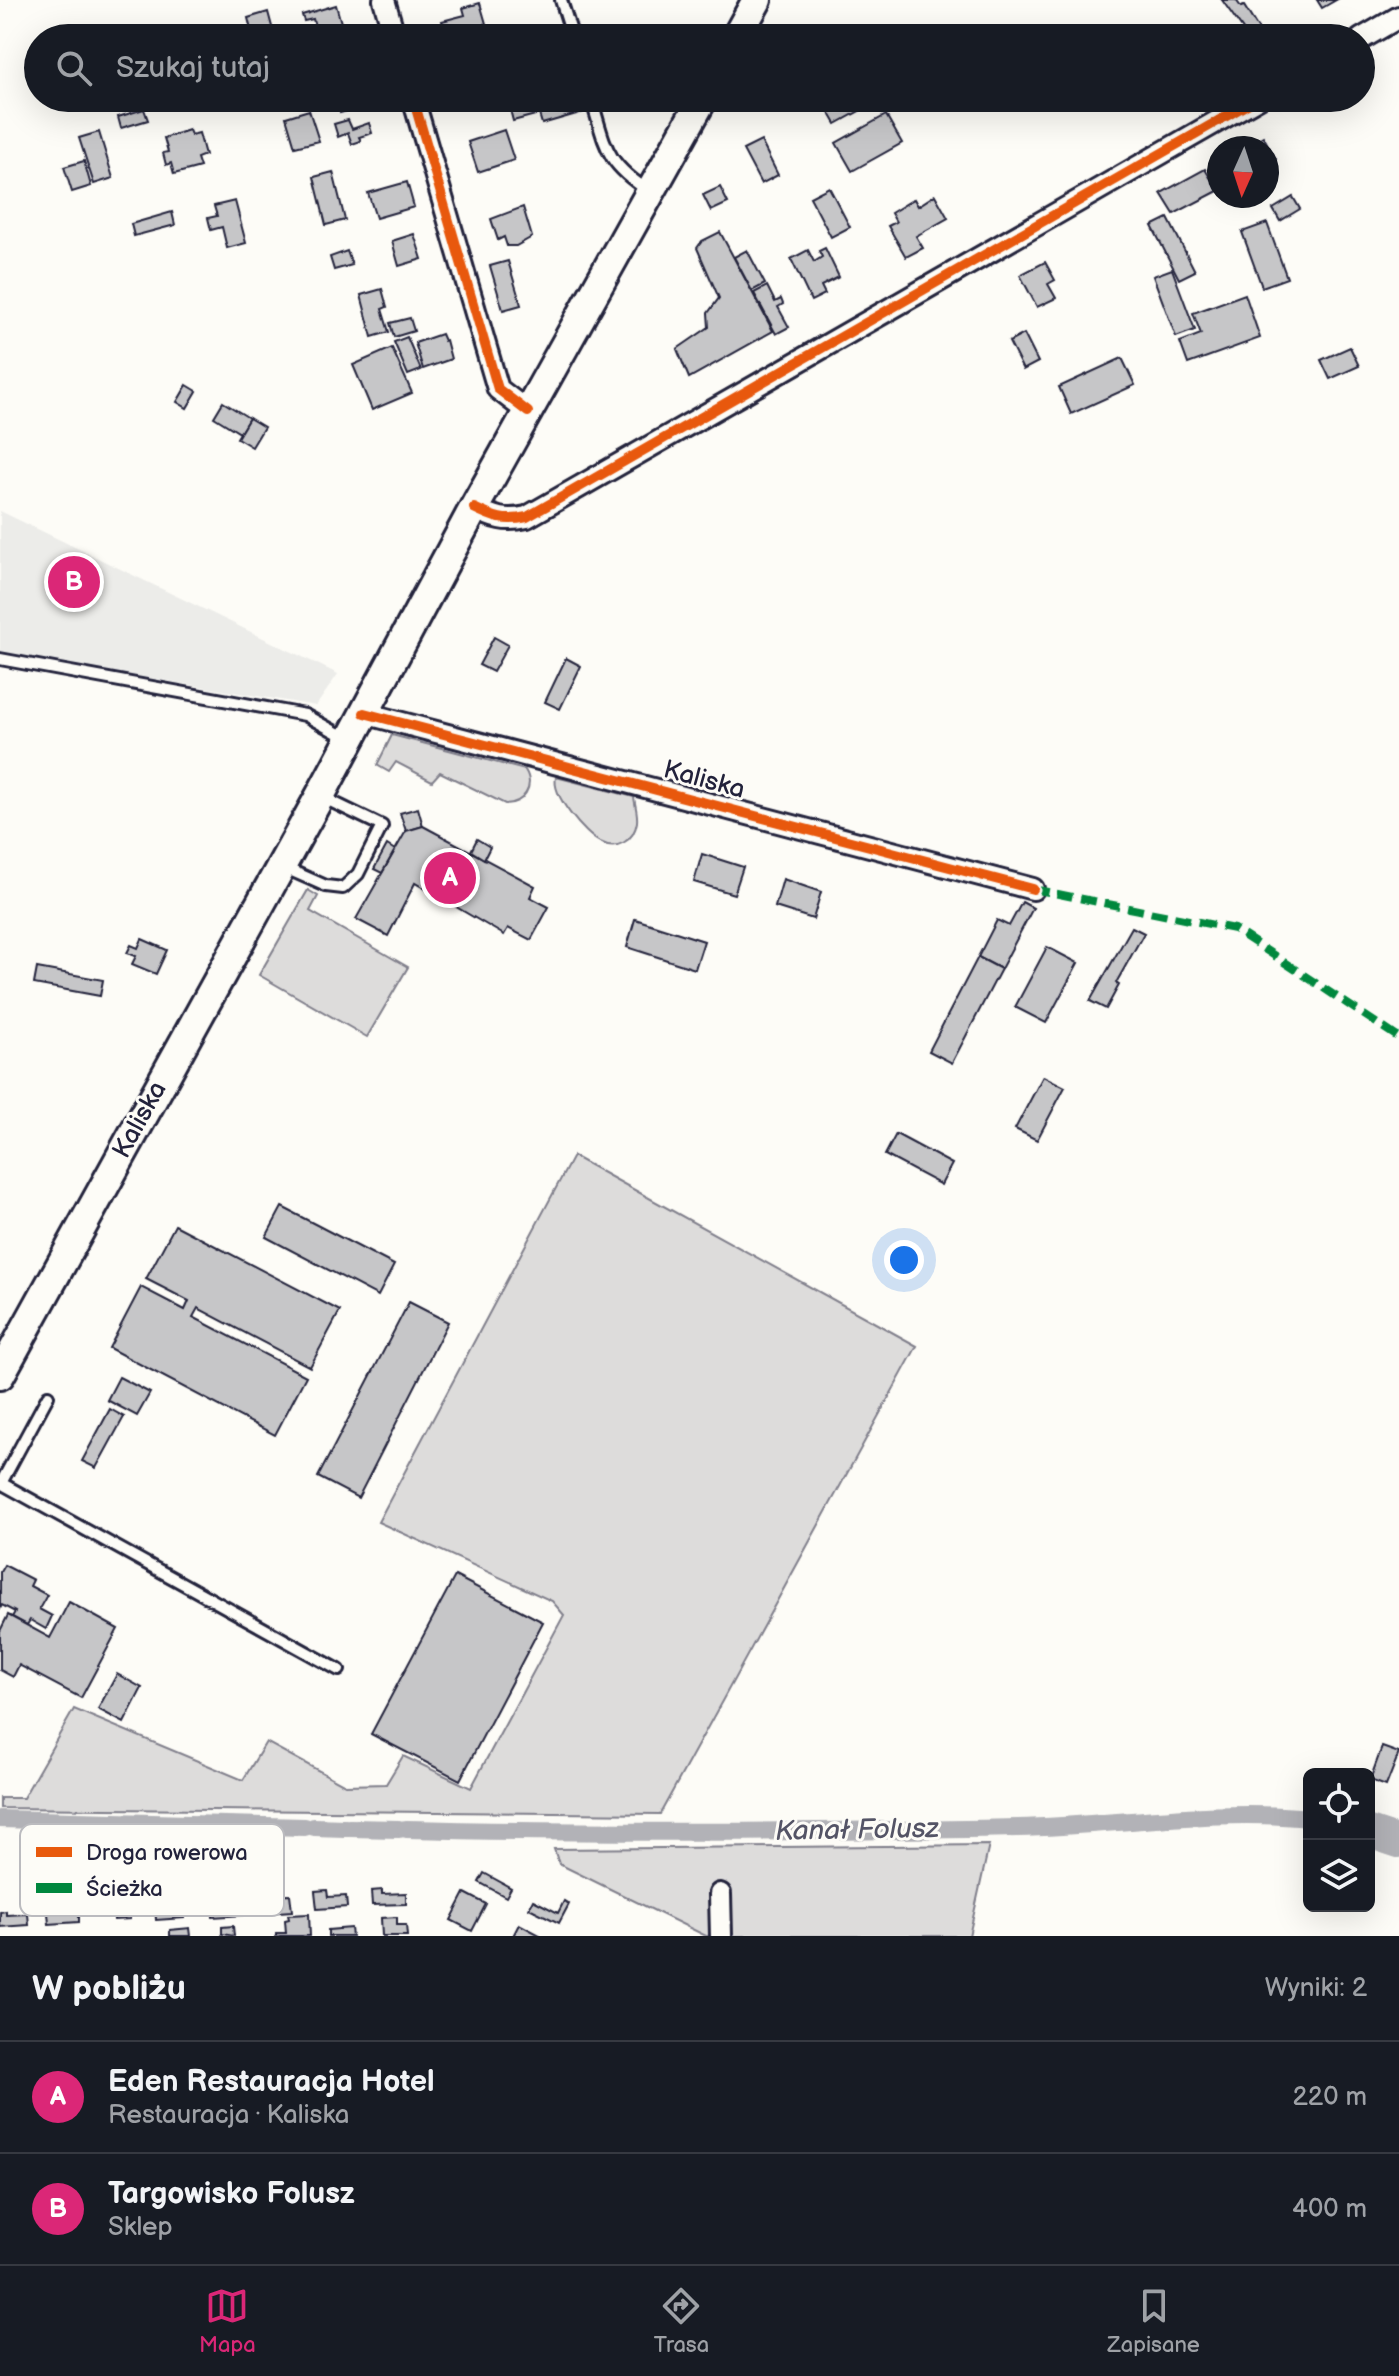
<!DOCTYPE html>
<html lang="pl">
<head>
<meta charset="utf-8">
<style>
  :root { --surface:#171b24; --page:#242831; --text:#f1f3f6; --muted:#9ea1a6; --line:#363941; --accent:#db2777 }
  body { margin:0; font-family:"Balsamiq Sans",sans-serif; background:var(--page); color:var(--text) }
  .controls { position:absolute; right:24px; bottom:24px; display:grid; overflow:hidden; border-radius:12px; box-shadow:0 8px 32px #0002 }
  .controls button { width:72px; height:72px; display:grid; place-items:center; padding:0; border:0; border-bottom:2px solid var(--line); background:var(--surface); color:var(--text); font:40px sans-serif }
  .compass { position:absolute; left:1207px; top:136px; width:72px; height:72px; border-radius:50%; background:var(--surface); box-shadow:0 8px 32px #0002; rotate:183deg }
  .you { position:absolute; left:904px; top:1260px; width:28px; height:28px; margin:-20px; border:6px solid #fff; border-radius:50%; background:#1a73e8; box-shadow:0 0 0 12px #1a73e833 }
  .badge { display:grid; place-items:center; width:52px; height:52px; border-radius:50%; background:var(--accent); color:#fff; font-size:26px; font-weight:700 }
  .pin { position:absolute; translate:-50% -50%; border:4px solid #fff; box-shadow:0 2px 8px #0006 }
  .list { margin:0; padding:0; list-style:none }
  h2 { display:flex; justify-content:space-between; align-items:center; height:104px; margin:0; padding:0 32px; font-size:34px }
  h2 small { font-size:26px; font-weight:400; color:var(--muted) }
  .list li { display:grid; grid-template-columns:52px 1fr auto; gap:24px; align-items:center; box-sizing:border-box; height:112px; padding:0 32px; border-top:2px solid var(--line) }
  .list b { display:block; font-size:30px; white-space:nowrap }
  .list p { margin:0; font-size:26px; white-space:nowrap; color:var(--muted) }
  .list em { font-size:26px; font-style:normal; color:var(--muted) }
  .icon { flex:none; width:44px; height:44px; fill:none; stroke:currentColor; stroke-width:2; stroke-linecap:round; stroke-linejoin:round }
  .map { position:relative; flex:none; width:1399px; height:1936px; overflow:hidden }
  .search { position:absolute; background:var(--surface); box-shadow:0 8px 32px #0002; left:24px; right:24px; top:24px; height:88px; display:flex; align-items:center; gap:20px; box-sizing:border-box; padding:0 28px; border-radius:44px; color:var(--muted); font-size:30px }
  .sheet { height:328px; background:var(--surface) }
  nav { display:flex; justify-content:space-around; align-items:center; box-sizing:border-box; height:112px; border-top:2px solid var(--line); background:var(--surface); font-size:22px; color:var(--muted) }
  nav a { display:grid; justify-items:center; gap:4px }
  nav .on { color:var(--accent) }
  .map>svg:first-child { display:block }
  .built { fill:#ecece9 }
  .green { fill:#dddcdb; stroke:#807f8b; stroke-width:2 }
  .lines { fill:none; stroke-linecap:round; stroke-linejoin:round }
  .canal { stroke:#b2b2b7; stroke-width:18 }
  .river { stroke:#b2b2b7; stroke-width:32 }
  .building { fill:#c6c6c8; stroke:#22223b; stroke-width:2 }
  .lane-casing { stroke:#22223b; stroke-width:16 }
  .street-casing { stroke:#22223b; stroke-width:26 }
  .secondary-casing { stroke:#22223b; stroke-width:34 }
  .lane { stroke:#fdfcf7; stroke-width:10 }
  .street { stroke:#fdfcf7; stroke-width:20 }
  .secondary { stroke:#fdfcf7; stroke-width:28 }
  .quiet { stroke:#00873e; stroke-width:8; stroke-dasharray:16 8; stroke-linecap:butt }
  .cycleway-casing { stroke:#fdfcf7; stroke-width:15 }
  .cycleway { stroke:#e8590c; stroke-width:10 }
  .labels { text-anchor:middle; dominant-baseline:central; stroke-width:6; stroke-linejoin:round; paint-order:stroke }
  .street-label { font-size:26px; fill:#22223b; stroke:#fdfcf7 }
  .water-label { font-size:28px; font-style:italic; fill:#545466; stroke:#fdfcf7 }
  .key { fill:#fdfcf7; stroke:#bbbbbf; stroke-width:2 }
  .key-label { font-size:22px; fill:#22223b }
</style>
</head>
<body>
<div class="map">
<svg width="1399" height="1936" viewBox="0 0 1399 1936">
  <rect width="100%" height="100%" fill="#fdfcf7"/>
  <filter id="ink" filterUnits="userSpaceOnUse"><feTurbulence type="fractalNoise" baseFrequency=".0125" numOctaves="2"/><feDisplacementMap in="SourceGraphic" scale="16" xChannelSelector="R" yChannelSelector="G"/><feConvolveMatrix kernelMatrix="1 2 1 2 8 2 1 2 1" color-interpolation-filters="sRGB"/></filter>
  <g filter="url(#ink)">
    <polygon class="built" points="0,511 338,674 316,706 0,653"/>
    <g class="green">
      <path d="M392,735L525,770C535,786 524,804 505,804L440,772L432,781L396,762L389,772L377,765Z"/>
      <path d="M556,777L634,797C635,805 638,814 637,822C634,841 617,851 600,842C585,835 551,795 556,777Z"/>
      <polygon points="308,890 318,896 310,911 408,967 367,1037 259,975"/>
      <polygon points="573,1156 917,1346 660,1814 0,1808 0,1798 23,1798 74,1709 243,1780 266,1742 345,1785 386,1784 403,1756 471,1788 564,1615 552,1601 378,1522"/>
      <polygon points="989,1845 969,1936 706,1936 559,1864 554,1849"/>
    </g>
    <g class="lines">
      <g class="canal">
        <polyline points="0,1819 305,1827"/>
        <polyline points="314,1827 345,1828"/>
        <polyline points="349,1828 399,1829"/>
        <path d="M406,1829C610,1834 814,1832 1018,1828C1115,1826 1213,1808 1309,1818"/>
      </g>
      <polyline class="river" points="1369,1832 1399,1842"/>
    </g>
    <g class="building">
      <polygon points="1222,0 1236,0 1241,7 1244,6 1264,38 1249,38"/>
      <polygon points="1317,0 1336,0 1322,8"/>
      <polygon points="480,3 489,34 473,38 447,38 442,21 465,15 463,8"/>
      <polygon points="336,5 345,37 318,38 313,19 304,21 302,15"/>
      <polygon points="268,12 275,38 253,38 248,18"/>
      <polygon points="336,98 373,98 375,103 340,113"/>
      <polygon points="507,98 583,98 587,111 542,124 539,114 513,121"/>
      <polygon points="821,98 854,98 861,110 836,124"/>
      <polygon points="144,109 148,120 121,128 118,117"/>
      <polygon points="309,110 319,141 295,147 286,117"/>
      <polygon points="886,115 902,143 852,171 836,143"/>
      <polygon points="348,120 352,129 369,123 372,133 359,137 361,141 352,144 348,133 338,137 334,124"/>
      <polygon points="189,130 191,135 199,133 205,155 197,158 200,167 174,174 171,163 166,165 163,153 168,152 164,138"/>
      <polygon points="504,130 514,160 478,172 468,142"/>
      <polygon points="99,132 113,178 94,184 79,138"/>
      <polygon points="1263,136 1276,159 1267,165 1267,148 1242,148"/>
      <polygon points="761,141 778,175 761,184 743,150"/>
      <polygon points="84,161 91,186 72,192 64,167"/>
      <polygon points="1205,169 1218,191 1174,214 1161,193"/>
      <polygon points="333,172 345,220 326,225 314,177"/>
      <polygon points="407,182 414,207 376,218 368,193"/>
      <polygon points="720,187 728,203 711,211 703,195"/>
      <polygon points="829,187 850,227 831,237 810,197"/>
      <polygon points="935,195 948,218 916,236 923,248 906,257 888,226 896,222 891,213 914,199 918,206"/>
      <polygon points="1293,197 1300,209 1280,221 1273,209"/>
      <polygon points="235,201 246,243 227,248 222,227 211,230 208,218 217,216 214,206"/>
      <polygon points="523,207 532,237 516,246 507,246 504,237 498,240 491,219"/>
      <polygon points="172,212 175,225 134,236 131,224"/>
      <polygon points="1168,218 1195,271 1179,279 1152,226"/>
      <polygon points="1267,223 1287,278 1262,287 1242,232"/>
      <polygon points="720,232 773,331 689,378 677,349 709,327 708,313 719,298 697,248 702,241"/>
      <polygon points="414,234 422,259 399,266 392,241"/>
      <polygon points="825,248 839,277 821,286 825,294 811,301 791,259 808,250 814,262 822,257 819,251"/>
      <polygon points="747,250 765,284 752,291 734,257"/>
      <polygon points="347,251 352,265 334,270 330,257"/>
      <polygon points="508,261 521,305 503,310 490,266"/>
      <polygon points="1045,262 1055,280 1048,284 1056,298 1037,307 1020,275"/>
      <polygon points="1172,269 1195,330 1176,337 1153,276"/>
      <polygon points="767,286 775,302 781,299 783,304 778,307 789,327 776,334 754,293"/>
      <polygon points="382,289 387,307 382,309 389,332 372,337 361,295"/>
      <polygon points="1245,294 1260,338 1188,364 1180,342 1201,334 1193,313"/>
      <polygon points="410,318 414,331 394,337 390,323"/>
      <polygon points="441,334 444,341 446,340 451,359 423,369 415,343"/>
      <polygon points="1024,334 1038,362 1023,370 1009,342"/>
      <polygon points="407,337 421,370 408,375 394,342"/>
      <polygon points="1350,347 1359,366 1330,379 1321,360"/>
      <polygon points="392,348 412,393 372,410 353,365"/>
      <polygon points="1122,358 1135,385 1071,414 1059,387"/>
      <polygon points="187,385 197,391 187,408 177,402"/>
      <polygon points="223,402 249,418 240,433 214,417"/>
      <polygon points="249,418 264,427 252,447 237,438"/>
      <polygon points="494,637 508,645 493,672 479,665"/>
      <polygon points="566,658 581,666 560,709 545,702"/>
      <polygon points="418,808 423,826 406,831 400,813"/>
      <polygon points="423,826 535,886 530,897 549,907 531,940 508,928 504,935 415,883 388,936 356,919 406,831"/>
      <polygon points="477,839 490,847 484,859 471,851"/>
      <polygon points="387,845 395,850 382,873 374,869"/>
      <polygon points="702,854 743,867 734,894 694,882"/>
      <polygon points="783,879 821,892 813,919 775,907"/>
      <polygon points="1022,902 1033,908 1001,969 978,957 997,920 1009,926"/>
      <polygon points="635,919 704,941 695,969 627,947"/>
      <polygon points="1132,927 1144,933 1116,983 1119,985 1106,1009 1090,1001"/>
      <polygon points="142,939 167,950 156,974 132,964 136,956 127,953 131,945 138,948"/>
      <polygon points="1047,947 1078,963 1046,1023 1015,1007"/>
      <polygon points="978,957 1001,969 952,1063 929,1051"/>
      <polygon points="37,968 103,980 100,996 34,984"/>
      <polygon points="1043,1076 1065,1087 1037,1140 1015,1129"/>
      <polygon points="896,1134 952,1164 941,1185 885,1155"/>
      <polygon points="282,1207 394,1265 378,1296 266,1237"/>
      <polygon points="175,1225 340,1311 310,1367 198,1308 193,1317 306,1376 275,1435 109,1348 141,1287 185,1310 189,1301 146,1279"/>
      <polygon points="409,1302 448,1322 358,1498 318,1477"/>
      <polygon points="119,1377 150,1393 137,1416 107,1400"/>
      <polygon points="110,1409 124,1417 96,1468 82,1461"/>
      <polygon points="4,1565 33,1580 30,1586 47,1595 39,1609 52,1616 46,1629 30,1620 27,1625 12,1617 15,1612 2,1605 0,1609 0,1572"/>
      <polygon points="455,1576 543,1622 460,1780 371,1734"/>
      <polygon points="69,1602 118,1629 81,1698 19,1665 13,1677 0,1670 0,1631 8,1615 50,1638"/>
      <polygon points="117,1674 142,1688 124,1723 98,1709"/>
      <polygon points="1382,1747 1399,1753 1386,1786 1370,1780"/>
      <polygon points="484,1873 511,1888 506,1897 479,1882"/>
      <polygon points="327,1890 328,1897 346,1896 347,1907 317,1909 315,1891"/>
      <polygon points="382,1890 382,1894 406,1893 406,1904 372,1905 371,1891"/>
      <polygon points="465,1893 486,1904 472,1931 451,1920"/>
      <polygon points="162,1894 162,1901 173,1899 173,1903 182,1902 184,1918 156,1920 154,1895"/>
      <polygon points="290,1894 292,1911 263,1913 262,1895"/>
      <polygon points="231,1899 231,1904 242,1903 243,1915 213,1917 212,1901"/>
      <polygon points="533,1900 558,1913 564,1901 569,1904 559,1923 529,1908"/>
      <polygon points="130,1908 130,1919 114,1920 113,1909"/>
      <polygon points="6,1911 6,1915 28,1914 29,1925 0,1927 0,1912"/>
      <polygon points="79,1911 79,1922 49,1924 48,1913"/>
      <polygon points="309,1914 310,1936 276,1936 276,1933 286,1933 285,1920 289,1919 288,1915"/>
      <polygon points="397,1917 397,1925 406,1925 407,1936 382,1936 381,1918"/>
      <polygon points="519,1924 540,1935 540,1936 513,1936"/>
      <polygon points="233,1926 234,1936 222,1934 222,1927"/>
      <polygon points="190,1928 191,1936 170,1936 170,1930"/>
      <polygon points="351,1928 352,1936 328,1936 328,1930"/>
    </g>
    <g class="lines">
      <defs>
        <g id="lane">
          <polyline points="561,0 573,38"/>
          <path d="M591,98C606,146 604,162 649,191"/>
          <polyline points="0,659 305,715 348,739"/>
          <polyline points="283,867 326,886 343,888 358,874 382,826 322,797"/>
          <polyline points="48,1396 1,1483 339,1670"/>
        </g>
        <g id="street">
          <polyline points="384,0 395,38"/>
          <polyline points="1361,39 1399,17"/>
          <polyline points="413,98 498,389 528,412"/>
          <path d="M474,508C494,518 505,522 527,517L1258,98"/>
          <polyline points="364,713 1033,889"/>
          <polyline points="720,1894 721,1936"/>
        </g>
        <g id="secondary">
          <polyline points="736,38 757,0"/>
          <polyline points="0,1375 320,796 474,508 703,98"/>
        </g>
      </defs>
      <use href="#lane" class="lane-casing"/>
      <use href="#street" class="street-casing"/>
      <use href="#secondary" class="secondary-casing"/>
      <use href="#lane" class="lane"/>
      <use href="#street" class="street"/>
      <use href="#secondary" class="secondary"/>
      <polyline class="quiet" points="1033,889 1234,929 1399,1038"/>
      <defs>
        <g id="cycleway">
          <polyline points="413,98 498,389 528,412"/>
          <path d="M474,508C494,518 505,522 527,517L1258,98"/>
          <polyline points="364,713 1033,889"/>
        </g>
      </defs>
      <use href="#cycleway" class="cycleway-casing"/>
      <use href="#cycleway" class="cycleway"/>
    </g>
  </g>
  <g class="labels">
    <g class="street-label">
      <text transform="translate(704 780) rotate(15)">Kaliska</text>
      <text transform="translate(140 1120) rotate(-61)">Kaliska</text>
    </g>
    <g class="water-label">
      <text transform="translate(857 1830) rotate(-1)">Kanał Folusz</text>
    </g>
  </g>
  <rect x="20" y="1824" width="264" height="92" rx="12" class="key"/>
  <rect x="36" y="1847" width="36" height="10" fill="#e8590c"/>
  <rect x="36" y="1883" width="36" height="10" fill="#00873e"/>
  <g class="key-label">
    <text x="86" y="1860">Droga rowerowa</text>
    <text x="86" y="1896">Ścieżka</text>
  </g>
</svg>
<div class="controls">
<button><svg class="icon" aria-label="locate" viewBox="0 0 24 24"><circle cx="12" cy="12" r="6"/><path d="M12 2v4M12 18v4M2 12h4M18 12h4"/></svg></button>
<button><svg class="icon" aria-label="layers" viewBox="0 0 24 24"><path d="M12 4l9 5-9 5-9-5zM3 14l9 5 9-5"/></svg></button>
</div>
<svg class="compass" viewBox="-18 -18 36 36"><path d="M0-13l5 13h-10z" fill="#e53935"/><path d="M0 13l5-13h-10z" fill="#9ea1a6"/></svg>
<div class="you"></div>
<div class="pin badge" style="left:450px;top:878px">A</div>
<div class="pin badge" style="left:74px;top:582px">B</div>
<div class="search"><svg class="icon" aria-label="search" viewBox="0 0 24 24"><circle cx="10" cy="10" r="6"/><path d="M15 15l6 6"/></svg>Szukaj tutaj</div>
</div>
<section class="sheet">
<h2>W pobliżu<small>Wyniki: 2</small></h2>
<ul class="list">
<li><span class="badge">A</span><div><b>Eden Restauracja Hotel</b><p>Restauracja · Kaliska</p></div><em>220 m</em></li>
<li><span class="badge">B</span><div><b>Targowisko Folusz</b><p>Sklep</p></div><em>400 m</em></li>
</ul>
</section>
<nav>
<a class="on"><svg class="icon" aria-label="map" viewBox="0 0 24 24"><path d="M3 6l6-2 6 2 6-2v14l-6 2-6-2-6 2zM9 4v14M15 6v14"/></svg>Mapa</a>
<a><svg class="icon" aria-label="directions" viewBox="0 0 24 24"><path d="M12 3l9 9-9 9-9-9zM9 14v-3h6M13 9l2 2-2 2"/></svg>Trasa</a>
<a><svg class="icon" aria-label="saved" viewBox="0 0 24 24"><path d="M7 4h10v16l-5-4-5 4z"/></svg>Zapisane</a>
</nav>
</body>
</html>
